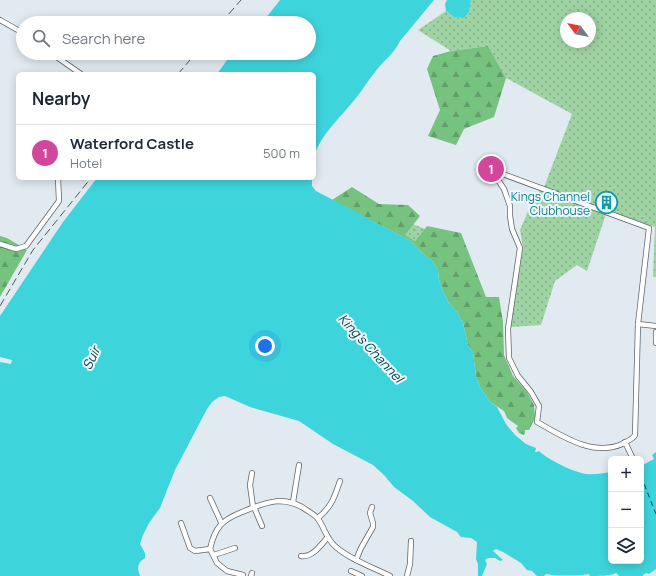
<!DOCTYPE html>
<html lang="en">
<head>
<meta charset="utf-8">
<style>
  :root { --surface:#fff; --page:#f6f6f7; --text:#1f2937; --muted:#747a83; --line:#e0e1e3; --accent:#b45309 }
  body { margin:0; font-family:Manrope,sans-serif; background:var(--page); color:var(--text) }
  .controls { position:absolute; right:12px; bottom:12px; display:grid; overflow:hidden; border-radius:6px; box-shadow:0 2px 10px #0003 }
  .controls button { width:36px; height:36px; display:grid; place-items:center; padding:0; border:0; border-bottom:1px solid var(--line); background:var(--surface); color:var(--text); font:20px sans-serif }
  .compass { position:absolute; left:560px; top:12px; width:36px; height:36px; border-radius:50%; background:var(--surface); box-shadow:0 2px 10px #0003; rotate:302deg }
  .you { position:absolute; left:265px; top:346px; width:14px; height:14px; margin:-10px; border:3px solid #fff; border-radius:50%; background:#1a73e8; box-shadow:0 0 0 6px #1a73e833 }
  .badge { display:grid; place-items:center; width:26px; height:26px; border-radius:50%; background:var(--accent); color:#fff; font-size:13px; font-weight:700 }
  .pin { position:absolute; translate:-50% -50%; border:2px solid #fff; box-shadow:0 1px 4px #0006 }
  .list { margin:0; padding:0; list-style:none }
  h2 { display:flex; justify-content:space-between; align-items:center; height:52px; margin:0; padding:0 16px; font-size:17px }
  h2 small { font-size:13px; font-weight:400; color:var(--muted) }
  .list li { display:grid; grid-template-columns:26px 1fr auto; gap:12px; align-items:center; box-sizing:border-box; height:56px; padding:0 16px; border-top:1px solid var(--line) }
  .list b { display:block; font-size:15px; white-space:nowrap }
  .list p { margin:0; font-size:13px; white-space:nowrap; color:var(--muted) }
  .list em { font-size:13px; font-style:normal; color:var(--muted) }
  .icon { flex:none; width:22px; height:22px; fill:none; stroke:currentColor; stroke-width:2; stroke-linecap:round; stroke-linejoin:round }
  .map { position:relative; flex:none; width:656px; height:576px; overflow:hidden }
  .search { position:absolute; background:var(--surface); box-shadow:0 2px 10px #0003; left:16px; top:16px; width:300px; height:44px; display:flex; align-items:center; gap:10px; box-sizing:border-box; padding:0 14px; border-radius:22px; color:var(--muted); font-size:15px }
  .panel { position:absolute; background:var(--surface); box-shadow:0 2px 10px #0003; left:16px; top:72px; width:300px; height:108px; border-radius:6px }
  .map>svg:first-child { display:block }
  .grass { fill:url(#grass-dots); fill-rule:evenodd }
  .forest { fill:url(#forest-firs) }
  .water { fill:#3ed4dc }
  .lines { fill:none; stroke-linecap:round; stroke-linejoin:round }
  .ferry { stroke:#004447; stroke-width:1; stroke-dasharray:5 4; stroke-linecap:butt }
  .minor-casing { stroke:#5f666c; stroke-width:6 }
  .minor { stroke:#fff; stroke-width:4.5 }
  .rail { stroke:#53585b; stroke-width:1; stroke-dasharray:8 4; stroke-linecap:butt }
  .labels { text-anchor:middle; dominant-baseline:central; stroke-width:4; stroke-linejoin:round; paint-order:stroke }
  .culture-label { font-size:12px; fill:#0d838f; stroke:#eef7fe; text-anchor:end }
  .water-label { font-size:13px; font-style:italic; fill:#004447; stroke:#eef7fe }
</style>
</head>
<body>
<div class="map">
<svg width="656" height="576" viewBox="0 0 656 576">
  <defs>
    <pattern id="grass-dots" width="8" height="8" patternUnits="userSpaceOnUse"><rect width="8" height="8" fill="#9fd3a3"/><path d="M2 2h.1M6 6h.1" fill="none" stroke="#82ac86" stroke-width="1.8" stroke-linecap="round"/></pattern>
    <pattern id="forest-firs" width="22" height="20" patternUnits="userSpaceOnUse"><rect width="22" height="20" fill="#76c27f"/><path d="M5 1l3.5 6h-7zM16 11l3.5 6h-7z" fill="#619e69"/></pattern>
  </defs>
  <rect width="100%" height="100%" fill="#e1eaf1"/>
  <g class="grass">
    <path d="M471,0H656V277H653L655,227L609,211L606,214L587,271L577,265L555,281L541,325L511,327L523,247L520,230L535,195L544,187L572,114L506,78L488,46L451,51L418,30L446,11L454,17L464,18L469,12ZM566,18H590V42H566Z"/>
    <polygon points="413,224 425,229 415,241 404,235"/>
  </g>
  <g class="forest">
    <polygon points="488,46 506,78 494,117 464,129 456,145 428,136 440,110 427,69 433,56 451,51"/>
    <polygon points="352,187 379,204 408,205 420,216 405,235 415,241 427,226 461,233 486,297 499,297 503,322 504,355 513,376 527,392 534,405 535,418 529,430 525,430 525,433 524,435 519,433 516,428 518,426 507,418 504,411 490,402 480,387 476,376 473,353 468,345 463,323 457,312 449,303 443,291 439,280 438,270 433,262 420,251 411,241 332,200"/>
    <polygon points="0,236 7,238 27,250 0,297"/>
  </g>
  <g class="water">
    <path d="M280,0H434L400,41C395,53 383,61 375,72C367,82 360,94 351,104C337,121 321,135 314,156V74H217L232,53H309V23H262Z"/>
    <polygon points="447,0 471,0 469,12 464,18 454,17 446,11 445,4"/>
    <path d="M97,178H312V186L316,191L411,241L420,251L433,262L438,270L439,280L443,291L449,303L457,312L463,323L468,345L473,353L476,376L480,387L490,402L497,407L506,424L515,435L526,444L536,448L535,452H537L539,451C547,459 573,472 586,474C594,475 603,473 611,472V561H641V466L654,459L652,455L656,452V569L649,574L646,573L643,575V576H619L616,573C611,576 598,576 590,576L589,574C576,576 559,576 546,574L544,576H537L532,571L527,570L521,563L503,552L496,549L493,551L503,560L500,561L495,558H488L485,560L487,564L482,576H478V564L476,559L477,542L471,538L461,537L457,532L430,517L413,501L394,487L384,475L373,465L333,444L299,421L250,407L225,396L219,397L212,402L207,409L175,470L160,508L149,523L143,535L140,544L145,553V558C137,563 137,568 140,576H0V362L11,364L12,360L0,357V316L63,222Z"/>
  </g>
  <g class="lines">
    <polyline class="ferry" points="641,476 656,514"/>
    <defs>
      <g id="minor">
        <polyline points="0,20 23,33"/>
        <polyline points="51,53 81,74"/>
        <path d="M500,173L649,228L638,324L635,435C632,440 627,441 622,444C593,457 562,436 537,422L539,406L531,392L518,376L509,358L508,329L520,248L512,229L510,216V206L504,189L498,180Z"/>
        <polyline points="0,244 16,249 26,246 59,201 58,178"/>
        <polyline points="638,324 656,326"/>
        <polyline points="656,332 656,343"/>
        <polyline points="625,442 633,459"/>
        <polyline points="252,473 250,485 253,507"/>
        <polyline points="210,498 221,522"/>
        <polyline points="293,502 299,465"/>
        <polyline points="254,507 262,526"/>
        <path d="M318,518C332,506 334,498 340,481"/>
        <polyline points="181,523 190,548 195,551 210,549 217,563 227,571 243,575"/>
        <path d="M210,549C215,527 222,520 242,512C266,502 285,494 308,511C311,513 316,516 318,519C325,528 326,539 336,547C351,560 372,567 390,576"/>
        <polyline points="214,555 235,548"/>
        <path d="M301,556C312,558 321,545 327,538"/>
        <polyline points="356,560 361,548 373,527 373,523 370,513 372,507"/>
        <polyline points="351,571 362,576"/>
        <polyline points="251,576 252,573"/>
        <polyline points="407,576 410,564 411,541"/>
      </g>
    </defs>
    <use href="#minor" class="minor-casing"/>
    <use href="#minor" class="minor"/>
    <g class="rail">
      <polyline points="221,23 241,0"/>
      <polyline points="178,74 196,53"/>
      <polyline points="0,306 33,250 91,178"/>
    </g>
  </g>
  <defs>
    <symbol id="building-ring" viewBox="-11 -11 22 22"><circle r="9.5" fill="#eef7fe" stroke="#0f9aa8" stroke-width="1.5"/><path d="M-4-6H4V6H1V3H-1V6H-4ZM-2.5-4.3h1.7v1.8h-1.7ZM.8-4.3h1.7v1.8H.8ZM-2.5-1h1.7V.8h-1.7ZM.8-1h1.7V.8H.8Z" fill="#0f9aa8"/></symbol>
  </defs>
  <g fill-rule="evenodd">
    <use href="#building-ring" x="594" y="190" width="25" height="25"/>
  </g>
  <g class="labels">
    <g class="culture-label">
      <text x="590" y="196">Kings Channel<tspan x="590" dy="14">Clubhouse</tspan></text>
    </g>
    <g class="water-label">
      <text transform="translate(371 348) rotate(47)">King's Channel</text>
      <text transform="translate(91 358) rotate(-65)">Suir</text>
    </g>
  </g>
</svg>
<div class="controls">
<button>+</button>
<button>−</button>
<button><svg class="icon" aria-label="layers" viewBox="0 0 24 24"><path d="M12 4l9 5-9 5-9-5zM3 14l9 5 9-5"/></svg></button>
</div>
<svg class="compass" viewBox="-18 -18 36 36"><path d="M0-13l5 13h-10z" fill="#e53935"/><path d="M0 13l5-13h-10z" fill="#747a83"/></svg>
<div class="you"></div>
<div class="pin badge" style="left:491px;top:169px;background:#d1479c">1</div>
<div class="search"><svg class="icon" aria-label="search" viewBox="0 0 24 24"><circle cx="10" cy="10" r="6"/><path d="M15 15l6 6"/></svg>Search here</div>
<section class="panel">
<h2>Nearby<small></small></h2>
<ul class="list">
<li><span class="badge" style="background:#d1479c">1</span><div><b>Waterford Castle</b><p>Hotel</p></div><em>500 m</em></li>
</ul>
</section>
</div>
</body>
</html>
